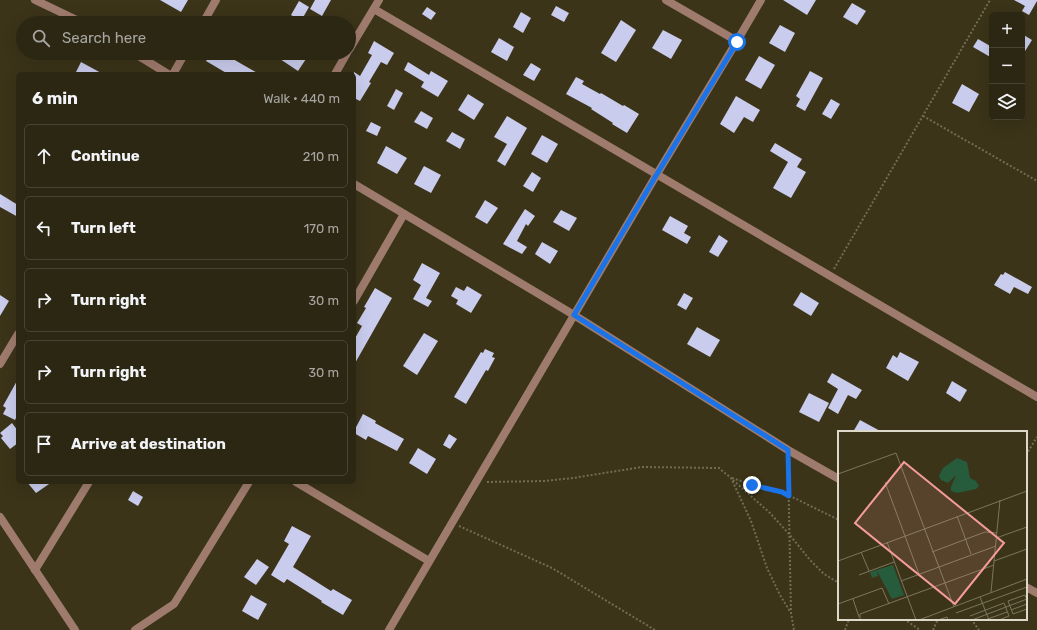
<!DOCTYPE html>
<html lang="en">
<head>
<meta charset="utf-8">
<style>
  :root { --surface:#2c2713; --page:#383321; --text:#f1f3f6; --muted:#a6a5a0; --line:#484433 }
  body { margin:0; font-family:Rubik,sans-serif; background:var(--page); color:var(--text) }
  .controls { position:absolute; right:12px; top:12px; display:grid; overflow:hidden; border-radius:6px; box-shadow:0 4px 16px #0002 }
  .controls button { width:36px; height:36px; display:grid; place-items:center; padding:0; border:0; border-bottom:1px solid var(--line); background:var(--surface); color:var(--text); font:20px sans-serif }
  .stop { position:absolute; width:12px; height:12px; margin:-9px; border:3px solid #1a73e8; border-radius:50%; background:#fff }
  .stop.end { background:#1a73e8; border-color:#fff; box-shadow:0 1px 4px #0008 }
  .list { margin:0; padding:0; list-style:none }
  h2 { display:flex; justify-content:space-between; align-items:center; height:52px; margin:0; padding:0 16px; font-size:17px }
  h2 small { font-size:13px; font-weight:400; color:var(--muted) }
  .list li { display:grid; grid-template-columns:26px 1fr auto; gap:12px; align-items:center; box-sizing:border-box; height:64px; margin:0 8px 8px; padding:0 8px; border:1px solid var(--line); border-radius:6px }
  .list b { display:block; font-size:15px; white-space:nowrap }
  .list em { font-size:13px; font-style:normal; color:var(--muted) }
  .icon { flex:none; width:22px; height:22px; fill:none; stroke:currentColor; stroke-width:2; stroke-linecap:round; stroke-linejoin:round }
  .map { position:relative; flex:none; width:1037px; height:630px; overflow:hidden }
  .search { position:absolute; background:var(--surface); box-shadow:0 4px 16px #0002; left:16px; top:16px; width:340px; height:44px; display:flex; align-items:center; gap:10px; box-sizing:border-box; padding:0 14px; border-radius:22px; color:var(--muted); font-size:15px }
  .panel { position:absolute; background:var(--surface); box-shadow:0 4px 16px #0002; left:16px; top:72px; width:340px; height:412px; border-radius:6px }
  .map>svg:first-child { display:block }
  .building { fill:#c9ccec }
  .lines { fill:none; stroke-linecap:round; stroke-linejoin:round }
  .path { stroke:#726c55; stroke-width:2; stroke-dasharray:2 2; stroke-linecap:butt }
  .street { stroke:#9e7b6d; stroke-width:8 }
  .route { stroke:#1a73e8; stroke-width:5 }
  .inset-road { fill:none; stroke:#7b765f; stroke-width:1 }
  .view { fill:#f59b9b; fill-opacity:0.15; stroke:#f59b9b; stroke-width:2 }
  .inset-edge { fill:none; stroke:#dcd9c9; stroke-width:2 }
</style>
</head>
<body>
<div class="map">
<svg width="1037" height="630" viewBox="0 0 1037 630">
  <rect width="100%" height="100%" fill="#3b3419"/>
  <g class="building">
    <polygon points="160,0 188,0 181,12"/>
    <polygon points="315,0 331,0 322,16 310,9"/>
    <polygon points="783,0 816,0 807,15"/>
    <polygon points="1014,0 1037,0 1037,1 1029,15 1022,11 1025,6"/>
    <polygon points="299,1 309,7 301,21 291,15"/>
    <polygon points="852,3 866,11 857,25 843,17"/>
    <polygon points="556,6 569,13 564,22 551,15"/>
    <polygon points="427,7 436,13 431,20 422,14"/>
    <polygon points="521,12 531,18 523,33 513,27"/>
    <polygon points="621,20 636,30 616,62 601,53"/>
    <polygon points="780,25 795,33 785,52 769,43"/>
    <polygon points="663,30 682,40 671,59 652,48"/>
    <polygon points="1022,34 1032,40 1022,56"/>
    <polygon points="499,38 514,47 507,61 491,52"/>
    <polygon points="978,39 992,47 992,58 973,47"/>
    <polygon points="374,41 394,53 387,65 381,62 369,82 371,83 360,101 354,98 354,72 360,76 372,55 368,53"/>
    <polygon points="211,53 237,53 233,59 259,74 228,74 206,61"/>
    <polygon points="284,53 295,53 306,59 298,71 280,59"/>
    <polygon points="759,56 775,65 761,89 745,80"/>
    <polygon points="81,62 103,74 75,74"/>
    <polygon points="408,62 429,75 431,71 448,81 438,97 421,87 424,82 404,70"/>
    <polygon points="531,63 541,69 534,81 523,75"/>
    <polygon points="810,71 823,78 805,111 796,106 800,99 796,96"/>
    <polygon points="576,77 584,81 582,84 600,94 601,93 623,106 624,105 639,114 627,133 612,124 613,123 591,109 592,108 566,94"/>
    <polygon points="962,84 979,94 969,112 952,103"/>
    <polygon points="396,89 403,93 394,110 387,106"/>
    <polygon points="468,94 484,104 474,120 458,110"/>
    <polygon points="736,96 760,110 753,122 744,117 734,133 720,124"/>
    <polygon points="831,99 840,104 831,119 822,114"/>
    <polygon points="421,111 433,118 427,129 414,122"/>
    <polygon points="507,116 527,128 505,166 497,161 507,144 494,137"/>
    <polygon points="371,122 381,127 377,136 366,131"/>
    <polygon points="452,132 465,139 460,149 446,141"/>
    <polygon points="542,135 558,144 547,163 531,154"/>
    <polygon points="775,143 802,159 797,167 806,172 791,198 773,188 788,162 770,151"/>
    <polygon points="386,146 407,158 397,174 377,163"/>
    <polygon points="424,166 441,175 431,193 414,184"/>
    <polygon points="532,172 541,178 533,192 523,186"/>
    <polygon points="0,194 18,205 18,217 0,207"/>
    <polygon points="485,200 498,208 487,224 475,217"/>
    <polygon points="525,209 535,216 528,226 526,224 517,241 527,247 522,254 503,244"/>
    <polygon points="561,210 577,218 569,231 553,222"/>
    <polygon points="670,216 688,226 684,233 691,237 687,244 662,230"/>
    <polygon points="719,235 728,241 718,257 709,252"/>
    <polygon points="542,242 558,251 550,264 535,254"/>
    <polygon points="422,263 440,273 426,298 432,301 428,307 413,299 421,285 413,280"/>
    <polygon points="1005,272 1032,287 1028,294 1014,287 1010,294 994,285 1001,274 1003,275"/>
    <polygon points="467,286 482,295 471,313 456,304 458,300 451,296 456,287 464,291"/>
    <polygon points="375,288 392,298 354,365 354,340 362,326 357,323 366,308 364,307"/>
    <polygon points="801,292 819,303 811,316 793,305"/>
    <polygon points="684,293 693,298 686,310 677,305"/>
    <polygon points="0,295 9,301 0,316"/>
    <polygon points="697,327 720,340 710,357 687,344"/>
    <polygon points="424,333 438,341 417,375 403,366"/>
    <polygon points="485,349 494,353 492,357 495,358 488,371 486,370 466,404 454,397 481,352 483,353"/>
    <polygon points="900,352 919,362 908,381 886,368 893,355 897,358"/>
    <polygon points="832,373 862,390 856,399 848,395 838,414 828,408 838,389 827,382"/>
    <polygon points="18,379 18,414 15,420 3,414 6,408 3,406"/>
    <polygon points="952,381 967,390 960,402 946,393"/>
    <polygon points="809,393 829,403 819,422 799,412"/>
    <polygon points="363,414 376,421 375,423 404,439 397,451 368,436 366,440 354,433 354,431"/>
    <polygon points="860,420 882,432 853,432"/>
    <polygon points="12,423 18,431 18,443 10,449 1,438 3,436 0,433"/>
    <polygon points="449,434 457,439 450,449 443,445"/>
    <polygon points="418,448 436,459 427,474 409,463"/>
    <polygon points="27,482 52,482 36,493"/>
    <polygon points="133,491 143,497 138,506 128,500"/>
    <polygon points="292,526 311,536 293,567 331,591 333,589 352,600 343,615 321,602 322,601 287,579 284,583 271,575 289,544 284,541"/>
    <polygon points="257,559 269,567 256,585 244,577"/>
    <polygon points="251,595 267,604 258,620 242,611"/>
  </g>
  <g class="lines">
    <g class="path">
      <polyline points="923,116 1037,181"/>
      <polyline points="834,269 990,0"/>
      <polyline points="1026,455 1037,437"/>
      <polyline points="788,460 791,613 794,630"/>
      <polyline points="732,478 753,485 782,492 839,520"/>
      <polyline points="733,480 770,513 789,534 810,560 824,574 839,583"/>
      <polyline points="487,482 544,481 573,478 642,467 719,468 731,478 751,521 767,568 780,595 791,613"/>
      <polyline points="459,526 552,568 655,630"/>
      <polyline points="904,619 920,630"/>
      <polyline points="971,619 979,630"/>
      <polyline points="845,630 849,619"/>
      <polyline points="933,630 938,619"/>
    </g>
    <g class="street">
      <polyline points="35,0 83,23"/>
      <polyline points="666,0 737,41"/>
      <polyline points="374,9 1037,397"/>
      <polyline points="203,23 216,0"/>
      <polyline points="349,50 379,0"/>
      <polyline points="134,53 168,74"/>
      <polyline points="173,74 185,53"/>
      <polyline points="335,74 347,53"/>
      <polyline points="354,184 574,315 788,450 839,479"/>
      <polyline points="354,301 404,214"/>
      <polyline points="0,364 18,334"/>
      <polyline points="296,482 429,561"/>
      <polyline points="0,517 75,630"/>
      <polyline points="35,570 89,482"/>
      <polyline points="1026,587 1037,593"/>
      <polyline points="135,630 174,604 249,482"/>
      <polyline points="389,630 657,174 737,41 761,0"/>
    </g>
  </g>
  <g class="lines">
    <polyline class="route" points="737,42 657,174 574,315 788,450 789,496 782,492 752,485"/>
  </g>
  <g transform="translate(838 431)">
    <rect width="189" height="189" fill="#3b3419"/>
    <path d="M119,27L129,31L132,47L138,50L141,55L138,58L119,62L113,60V56L118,44L110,52L103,49L101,45L105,37ZM55,134L66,164L54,168L39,140L40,145L34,147L32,141Z" fill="#265c3b"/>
    <path class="inset-road" d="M0,43L58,22L116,176M47,51L81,143M119,85L133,123M158,107L189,96M49,111L78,189M23,121L31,140M94,121L147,101L159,102M0,130L189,60M156,130L189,118M21,144L56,131M63,150L158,115M153,161L162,69M142,166L151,189M15,168L21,186M189,169L187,164L170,170L175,183L189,178M0,173L44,157L51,173M173,179L189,173M118,182L189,156M132,185L166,172L171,185L161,189M22,189V183L156,134M81,189L189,148M100,189L109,186L110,189M134,189L189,168M147,189L169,181"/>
    <path class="view" d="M66,31L166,112L117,173L17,92Z"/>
    <rect width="189" height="189" class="inset-edge"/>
  </g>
</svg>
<div class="controls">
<button>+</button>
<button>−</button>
<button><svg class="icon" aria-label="layers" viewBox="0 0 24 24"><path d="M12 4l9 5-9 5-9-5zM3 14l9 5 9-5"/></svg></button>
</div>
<div class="stop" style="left:737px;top:42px"></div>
<div class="stop end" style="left:752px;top:485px"></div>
<div class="search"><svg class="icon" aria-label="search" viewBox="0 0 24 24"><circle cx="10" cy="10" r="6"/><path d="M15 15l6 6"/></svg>Search here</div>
<section class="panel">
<h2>6 min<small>Walk · 440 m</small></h2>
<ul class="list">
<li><svg class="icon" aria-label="ahead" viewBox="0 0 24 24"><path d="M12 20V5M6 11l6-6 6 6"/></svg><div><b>Continue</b></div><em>210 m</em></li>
<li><svg class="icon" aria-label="left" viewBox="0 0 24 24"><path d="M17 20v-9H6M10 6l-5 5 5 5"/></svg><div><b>Turn left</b></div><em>170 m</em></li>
<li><svg class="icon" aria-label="right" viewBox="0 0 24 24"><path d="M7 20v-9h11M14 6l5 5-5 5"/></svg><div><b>Turn right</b></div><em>30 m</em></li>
<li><svg class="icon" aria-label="right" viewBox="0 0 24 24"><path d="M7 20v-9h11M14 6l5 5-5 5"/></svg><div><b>Turn right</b></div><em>30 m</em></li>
<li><svg class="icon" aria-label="arrive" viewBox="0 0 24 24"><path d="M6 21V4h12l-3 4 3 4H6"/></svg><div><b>Arrive at destination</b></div></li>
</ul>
</section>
</div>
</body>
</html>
